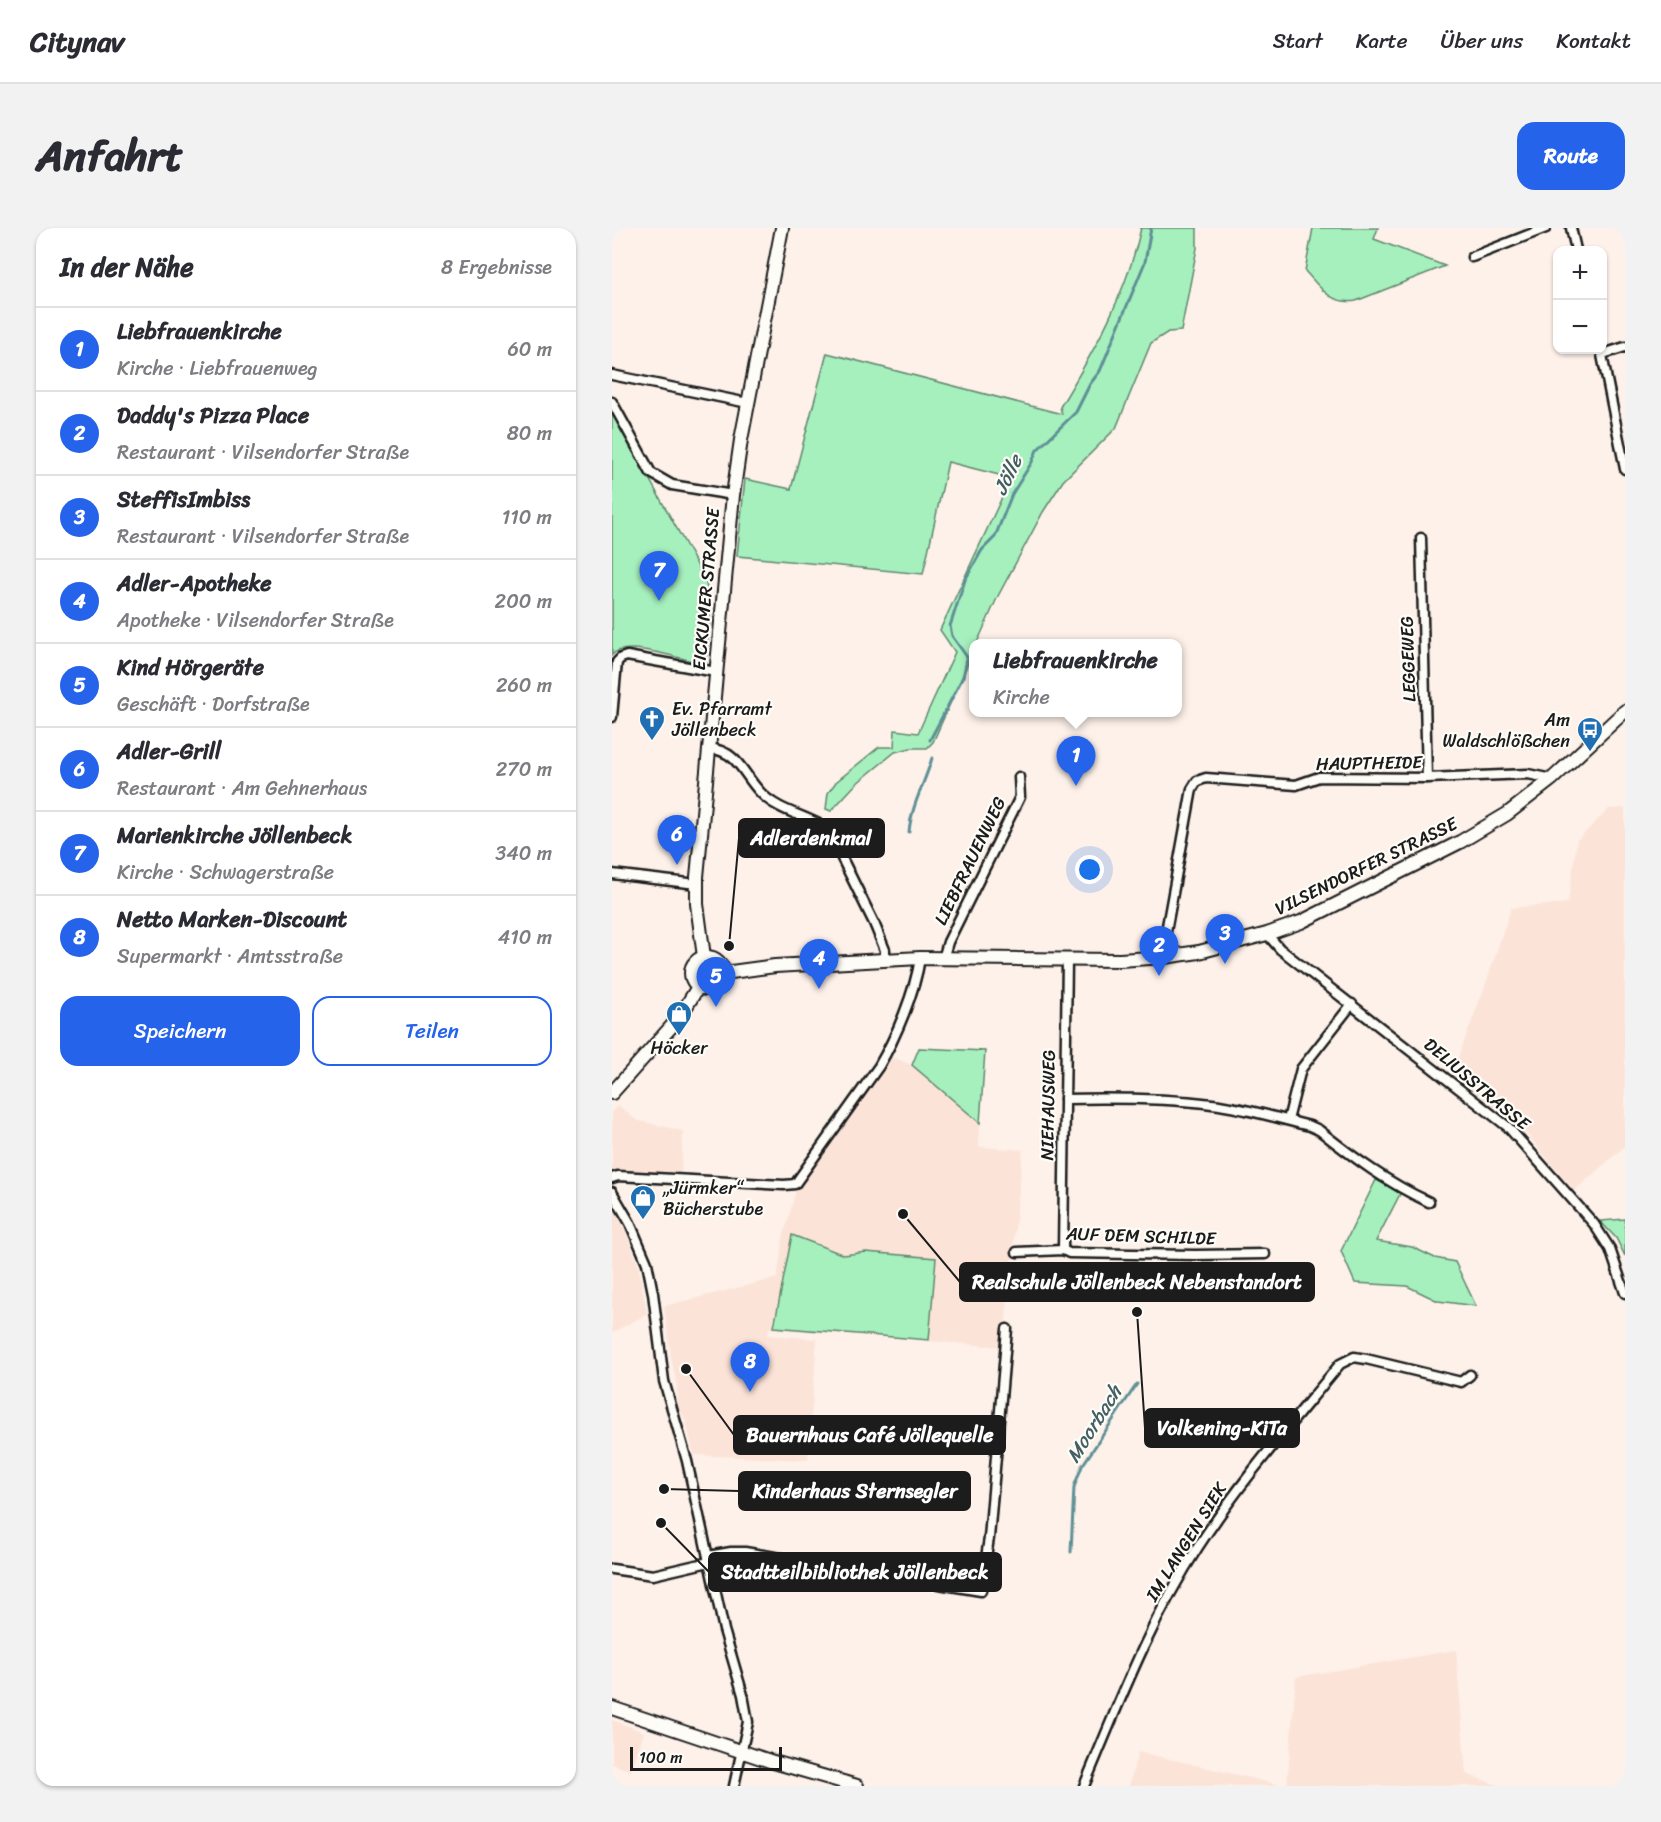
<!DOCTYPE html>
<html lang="de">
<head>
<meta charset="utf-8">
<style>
  :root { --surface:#fff; --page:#f2f2f3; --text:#2b2b33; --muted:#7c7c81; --line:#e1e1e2; --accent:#2563eb }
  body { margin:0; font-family:Sriracha,sans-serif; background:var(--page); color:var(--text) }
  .controls { position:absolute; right:18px; top:18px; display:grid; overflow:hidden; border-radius:12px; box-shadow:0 2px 4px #0004 }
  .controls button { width:54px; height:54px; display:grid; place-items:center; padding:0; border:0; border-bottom:2px solid var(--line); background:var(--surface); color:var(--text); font:30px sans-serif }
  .scale { position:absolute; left:18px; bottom:15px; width:152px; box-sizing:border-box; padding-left:6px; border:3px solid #1c1c1c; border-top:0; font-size:16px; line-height:21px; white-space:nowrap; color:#1c1c1c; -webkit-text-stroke:4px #fdfcf7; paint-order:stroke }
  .you { position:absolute; left:478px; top:642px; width:21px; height:21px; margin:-15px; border:4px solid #fff; border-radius:50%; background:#1a73e8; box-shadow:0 0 0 9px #1a73e833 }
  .badge { display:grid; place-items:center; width:39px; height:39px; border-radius:50%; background:var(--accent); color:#fff; font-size:20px; font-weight:700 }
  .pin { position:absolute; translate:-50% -50px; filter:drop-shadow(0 2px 3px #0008) }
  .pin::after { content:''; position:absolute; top:32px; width:21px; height:18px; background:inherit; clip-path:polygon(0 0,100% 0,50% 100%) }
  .popup { position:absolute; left:357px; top:411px; width:213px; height:78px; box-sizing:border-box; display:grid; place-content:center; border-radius:12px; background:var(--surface); filter:drop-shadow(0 2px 4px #0005); font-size:20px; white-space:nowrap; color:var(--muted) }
  .popup b { font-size:22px; color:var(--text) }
  .popup::after { content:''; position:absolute; left:50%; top:100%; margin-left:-12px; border:12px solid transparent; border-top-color:var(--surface) }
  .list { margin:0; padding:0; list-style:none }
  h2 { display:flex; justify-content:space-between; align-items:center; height:78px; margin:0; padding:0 24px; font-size:26px }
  h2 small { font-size:20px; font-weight:400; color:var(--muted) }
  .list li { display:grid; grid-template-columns:39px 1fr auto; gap:18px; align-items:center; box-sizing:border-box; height:84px; padding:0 24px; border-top:2px solid var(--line) }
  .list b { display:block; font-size:22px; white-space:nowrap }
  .list p { margin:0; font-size:20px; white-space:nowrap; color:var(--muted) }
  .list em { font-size:20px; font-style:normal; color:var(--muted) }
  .actions { display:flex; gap:12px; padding:18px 24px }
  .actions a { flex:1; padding:14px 0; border:2px solid var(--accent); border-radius:18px; text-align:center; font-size:21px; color:var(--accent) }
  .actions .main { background:var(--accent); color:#fff }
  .map { position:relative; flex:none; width:1013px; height:1558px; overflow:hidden; border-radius:18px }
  header { display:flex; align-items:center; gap:36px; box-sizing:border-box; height:84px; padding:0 30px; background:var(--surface); border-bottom:2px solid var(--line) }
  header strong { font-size:28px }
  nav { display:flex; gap:33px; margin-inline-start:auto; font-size:21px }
  .intro { display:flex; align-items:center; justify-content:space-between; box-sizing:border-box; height:144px; padding:0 36px }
  h1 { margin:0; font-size:42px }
  .button { padding:15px 27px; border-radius:18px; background:var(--accent); color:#fff; font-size:21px; font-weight:700 }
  main { display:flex; gap:36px; padding:0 36px }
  aside { flex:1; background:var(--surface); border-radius:18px; box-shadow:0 2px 4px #0004 }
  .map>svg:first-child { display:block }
  .built { fill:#fce3d8 }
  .green { fill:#a6f0be; stroke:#61866d; stroke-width:1.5 }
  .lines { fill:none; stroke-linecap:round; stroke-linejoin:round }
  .stream { stroke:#5f8f96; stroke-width:3 }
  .street-casing { stroke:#1c1c1c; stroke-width:13 }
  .secondary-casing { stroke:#1c1c1c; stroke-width:16 }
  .street { stroke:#fdfcf7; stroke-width:8 }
  .secondary { stroke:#fdfcf7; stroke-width:12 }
  .labels { text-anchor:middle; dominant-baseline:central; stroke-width:4.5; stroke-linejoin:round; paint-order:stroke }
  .street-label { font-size:18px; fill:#1c1c1c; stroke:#fdfcf7 }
  .poi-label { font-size:18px; fill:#1c1c1c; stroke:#fdfcf7; text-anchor:start }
  .water-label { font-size:20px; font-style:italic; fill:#435f63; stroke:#fdfcf7 }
  .leader { fill:none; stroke:#1c1c1c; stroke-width:2 }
  .callout-dot { fill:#1c1c1c; stroke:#fdfcf7; stroke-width:2 }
  .callout { fill:#1c1c1c; stroke:#1c1c1c; stroke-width:2 }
  .callout-label { font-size:20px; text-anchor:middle; font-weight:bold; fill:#fff }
</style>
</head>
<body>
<header>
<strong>Citynav</strong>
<nav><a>Start</a><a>Karte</a><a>Über uns</a><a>Kontakt</a></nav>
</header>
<div class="intro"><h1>Anfahrt</h1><a class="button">Route</a></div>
<main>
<aside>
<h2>In der Nähe<small>8 Ergebnisse</small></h2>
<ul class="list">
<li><span class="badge">1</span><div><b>Liebfrauenkirche</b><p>Kirche · Liebfrauenweg</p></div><em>60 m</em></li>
<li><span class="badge">2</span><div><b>Daddy's Pizza Place</b><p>Restaurant · Vilsendorfer Straße</p></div><em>80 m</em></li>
<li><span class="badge">3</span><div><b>SteffisImbiss</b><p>Restaurant · Vilsendorfer Straße</p></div><em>110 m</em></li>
<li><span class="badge">4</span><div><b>Adler-Apotheke</b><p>Apotheke · Vilsendorfer Straße</p></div><em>200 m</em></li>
<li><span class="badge">5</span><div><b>Kind Hörgeräte</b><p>Geschäft · Dorfstraße</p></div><em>260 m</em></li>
<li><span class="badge">6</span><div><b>Adler-Grill</b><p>Restaurant · Am Gehnerhaus</p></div><em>270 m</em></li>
<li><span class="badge">7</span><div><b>Marienkirche Jöllenbeck</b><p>Kirche · Schwagerstraße</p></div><em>340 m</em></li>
<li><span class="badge">8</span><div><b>Netto Marken-Discount</b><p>Supermarkt · Amtsstraße</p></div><em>410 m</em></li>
</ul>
<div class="actions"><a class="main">Speichern</a><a>Teilen</a></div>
</aside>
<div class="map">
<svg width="1013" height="1558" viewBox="0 0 1013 1558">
  <rect width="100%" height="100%" fill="#fdf1e9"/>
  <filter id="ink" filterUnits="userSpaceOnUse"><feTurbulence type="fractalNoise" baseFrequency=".0167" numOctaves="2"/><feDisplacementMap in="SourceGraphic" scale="12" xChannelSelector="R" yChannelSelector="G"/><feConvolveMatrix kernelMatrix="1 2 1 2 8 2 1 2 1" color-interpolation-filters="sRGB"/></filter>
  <g filter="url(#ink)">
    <g class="built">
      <polygon points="1013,580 1013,918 962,963 909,899 840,846 873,758 899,680 956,675 965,612 997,581"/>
      <polygon points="280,829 300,837 368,895 367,919 411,922 391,1119 157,1100 156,1107 205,1111 196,1232 82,1227 74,1193 66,1178 65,1157 59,1129 52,1078 165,1050 171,1010 184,962"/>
      <polygon points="6,877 24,892 71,903 69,947 15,945 0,943 0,883"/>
      <polygon points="0,977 14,1004 27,1040 35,1086 0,1105"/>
      <polygon points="844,1422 854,1546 888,1558 675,1558 684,1449"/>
      <polygon points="0,1492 32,1504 19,1543 0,1536"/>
      <polygon points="526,1524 571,1534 671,1558 517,1558"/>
    </g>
    <g class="green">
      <path d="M529,0H585V20L569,103L556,104L539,115L504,200L451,253L431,284L386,368L365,415L362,416V422L321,514L315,520H299L283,524L244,556L219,583L214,581L216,565L224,554L267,519H282L283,502L306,505L343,424L328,402L399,250L336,234L311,346L125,328L133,251L179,261L215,125L450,186L448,179C482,123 515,65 529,0Z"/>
      <path d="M701,0H766L762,11L833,38L744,73C718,77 708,59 693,43Z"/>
      <path d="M0,184L94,353L98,390L94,434L92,436C73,432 13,411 0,427Z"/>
      <polygon points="307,820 373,823 368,895 300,837"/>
      <polygon points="764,952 789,964 764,1013 800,1019 823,1030 843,1034 864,1078 826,1073 795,1058 743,1055 729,1023"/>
      <polygon points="1013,991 1013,1028 1004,1010 988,993"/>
      <polygon points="180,1007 232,1027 254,1024 324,1030 317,1112 162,1099"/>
    </g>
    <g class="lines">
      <g class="stream">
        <polyline points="318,512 351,449 354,436 355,429 340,408 338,398 353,352 370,322 383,309 400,266 420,234 425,222 464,184 478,156 488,143 533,34 539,0"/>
        <path d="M297,604C299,578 313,555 320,530"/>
        <polyline points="459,1324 462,1259 470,1238 525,1156"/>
      </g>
      <defs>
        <g id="street">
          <polyline points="959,0 964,22"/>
          <polyline points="860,29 934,0"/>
          <polyline points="989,122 1013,241"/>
          <polyline points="991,126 1013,119"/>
          <polyline points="0,147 136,175"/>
          <polyline points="0,174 39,245 60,257 121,267"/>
          <polyline points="809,310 815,550"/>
          <polyline points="0,489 5,434 9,430 15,428 104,444"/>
          <path d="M97,520C127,524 130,545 148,564C165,583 193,587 214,600L218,606L262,695L273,722V732"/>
          <polyline points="0,646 85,656"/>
          <polyline points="655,706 668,721 896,899 982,996 998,1021 1013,1065"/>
          <polyline points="552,729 551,720 580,561 585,553 594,550 684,557 707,549 815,550 916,546 940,551"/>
          <polyline points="331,731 336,714 408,569 407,549"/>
          <path d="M453,871C502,870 551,870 600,876C633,880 665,890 698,898L707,902C742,930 776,955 817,974"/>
          <polyline points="676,892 689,841 740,776"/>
          <path d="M0,950L6,948L172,957L183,956L267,838C284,809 303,764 308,730"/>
          <polyline points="0,964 18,995 35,1035 41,1065 52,1153 75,1233 112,1402 131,1467 136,1494 122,1558"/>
          <polyline points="451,1022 455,732"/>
          <polyline points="405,1024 451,1022 457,1025 583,1027 653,1026"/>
          <polyline points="96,1328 119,1324 133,1324 369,1363 377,1310 395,1101"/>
          <polyline points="0,1341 41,1347 97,1334"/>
          <path d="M472,1558C506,1477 538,1393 586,1319C628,1254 679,1196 728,1136L742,1129L754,1131L849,1154L858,1147"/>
        </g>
        <g id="secondary">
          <circle cx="95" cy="745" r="16"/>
          <polyline points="92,729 85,676 85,649 121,267 129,212 170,0"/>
          <polyline points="112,745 163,738 308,730 508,732 552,729 587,724 655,706 689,694 848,614 895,586 940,551 1013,483"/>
          <polyline points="0,865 67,790 86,759"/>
          <polyline points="0,1480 158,1533 245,1558"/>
        </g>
      </defs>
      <use href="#street" class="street-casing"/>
      <use href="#secondary" class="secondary-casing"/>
      <use href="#street" class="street"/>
      <use href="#secondary" class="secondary"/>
    </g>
  </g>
  <defs>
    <symbol id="church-pin" viewBox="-11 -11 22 30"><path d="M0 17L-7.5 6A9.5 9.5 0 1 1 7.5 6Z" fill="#1f6fb2" stroke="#fdfcf7"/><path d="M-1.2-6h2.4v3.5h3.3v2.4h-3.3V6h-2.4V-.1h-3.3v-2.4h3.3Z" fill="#fff"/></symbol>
    <symbol id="bus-pin" viewBox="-11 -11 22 30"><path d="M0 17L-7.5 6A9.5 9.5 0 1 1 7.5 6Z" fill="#1f6fb2" stroke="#fdfcf7"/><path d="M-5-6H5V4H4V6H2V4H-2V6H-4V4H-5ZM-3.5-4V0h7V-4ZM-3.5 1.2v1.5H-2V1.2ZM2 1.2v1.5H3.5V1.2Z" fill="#fff"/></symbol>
    <symbol id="shop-pin" viewBox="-11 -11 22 30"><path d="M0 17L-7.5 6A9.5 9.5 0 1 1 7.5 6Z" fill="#1f6fb2" stroke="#fdfcf7"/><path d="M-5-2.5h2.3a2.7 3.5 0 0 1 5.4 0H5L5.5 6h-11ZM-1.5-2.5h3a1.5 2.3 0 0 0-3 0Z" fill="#fff"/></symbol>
  </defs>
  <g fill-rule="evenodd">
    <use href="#church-pin" x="25" y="476" width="30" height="40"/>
    <use href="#bus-pin" x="963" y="487" width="30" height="40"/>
    <use href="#shop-pin" x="52" y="771" width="30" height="40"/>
    <use href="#shop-pin" x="16" y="955" width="30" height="40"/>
  </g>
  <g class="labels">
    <g class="street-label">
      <text transform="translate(94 361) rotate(-85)">EICKUMER STRASSE</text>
      <text transform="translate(796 431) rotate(-92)">LEGGEWEG</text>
      <text transform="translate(757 535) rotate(-1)">HAUPTHEIDE</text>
      <text transform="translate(358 633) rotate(-64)">LIEBFRAUENWEG</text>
      <text transform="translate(754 638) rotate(-26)">VILSENDORFER STRASSE</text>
      <text transform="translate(865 856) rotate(40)">DELIUSSTRASSE</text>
      <text transform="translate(436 877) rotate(-89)">NIEHAUSWEG</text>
      <text transform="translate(529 1008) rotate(2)">AUF DEM SCHILDE</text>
      <text transform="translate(574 1314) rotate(-58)">IM LANGEN SIEK</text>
    </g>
    <g class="poi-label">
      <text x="60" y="481">Ev. Pfarramt<tspan x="60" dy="21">Jöllenbeck</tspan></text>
      <text x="958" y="492" text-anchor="end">Am<tspan x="958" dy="21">Waldschlößchen</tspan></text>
      <text x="67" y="820" text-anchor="middle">Höcker</text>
      <text x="51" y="960">„Jürmker“<tspan x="51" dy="21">Bücherstube</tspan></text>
    </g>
    <g class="water-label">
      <text transform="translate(396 247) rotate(-64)">Jölle</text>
      <text transform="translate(482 1196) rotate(-58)">Moorbach</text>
    </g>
  </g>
  <path class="leader" d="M117 718L127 610M291 986L348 1054M525 1084L533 1200M74 1141L122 1207M52 1261L127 1263M49 1295L97 1344"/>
  <g class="callout-dot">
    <circle cx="117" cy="718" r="6"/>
    <circle cx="291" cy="986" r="6"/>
    <circle cx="525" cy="1084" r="6"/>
    <circle cx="74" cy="1141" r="6"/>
    <circle cx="52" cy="1261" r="6"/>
    <circle cx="49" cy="1295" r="6"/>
  </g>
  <g class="callout">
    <rect x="127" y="591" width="145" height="38" rx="6"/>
    <rect x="348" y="1035" width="354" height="38" rx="6"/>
    <rect x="533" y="1181" width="154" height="38" rx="6"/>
    <rect x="122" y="1188" width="271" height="38" rx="6"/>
    <rect x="127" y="1244" width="231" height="38" rx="6"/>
    <rect x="97" y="1325" width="292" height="38" rx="6"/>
  </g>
  <g class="callout-label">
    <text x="199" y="617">Adlerdenkmal</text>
    <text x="525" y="1061">Realschule Jöllenbeck Nebenstandort</text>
    <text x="610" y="1207">Volkening-KiTa</text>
    <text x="258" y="1214">Bauernhaus Café Jöllequelle</text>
    <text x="243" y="1270">Kinderhaus Sternsegler</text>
    <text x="243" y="1351">Stadtteilbibliothek Jöllenbeck</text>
  </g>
</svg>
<div class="controls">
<button>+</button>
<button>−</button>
</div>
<div class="scale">100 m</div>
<div class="you"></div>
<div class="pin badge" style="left:464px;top:558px">1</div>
<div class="popup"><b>Liebfrauenkirche</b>Kirche</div>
<div class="pin badge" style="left:547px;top:748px">2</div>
<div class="pin badge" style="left:613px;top:736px">3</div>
<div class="pin badge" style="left:207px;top:761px">4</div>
<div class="pin badge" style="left:104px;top:779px">5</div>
<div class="pin badge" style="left:65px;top:637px">6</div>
<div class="pin badge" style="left:47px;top:373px">7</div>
<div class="pin badge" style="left:138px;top:1164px">8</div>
</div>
</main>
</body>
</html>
